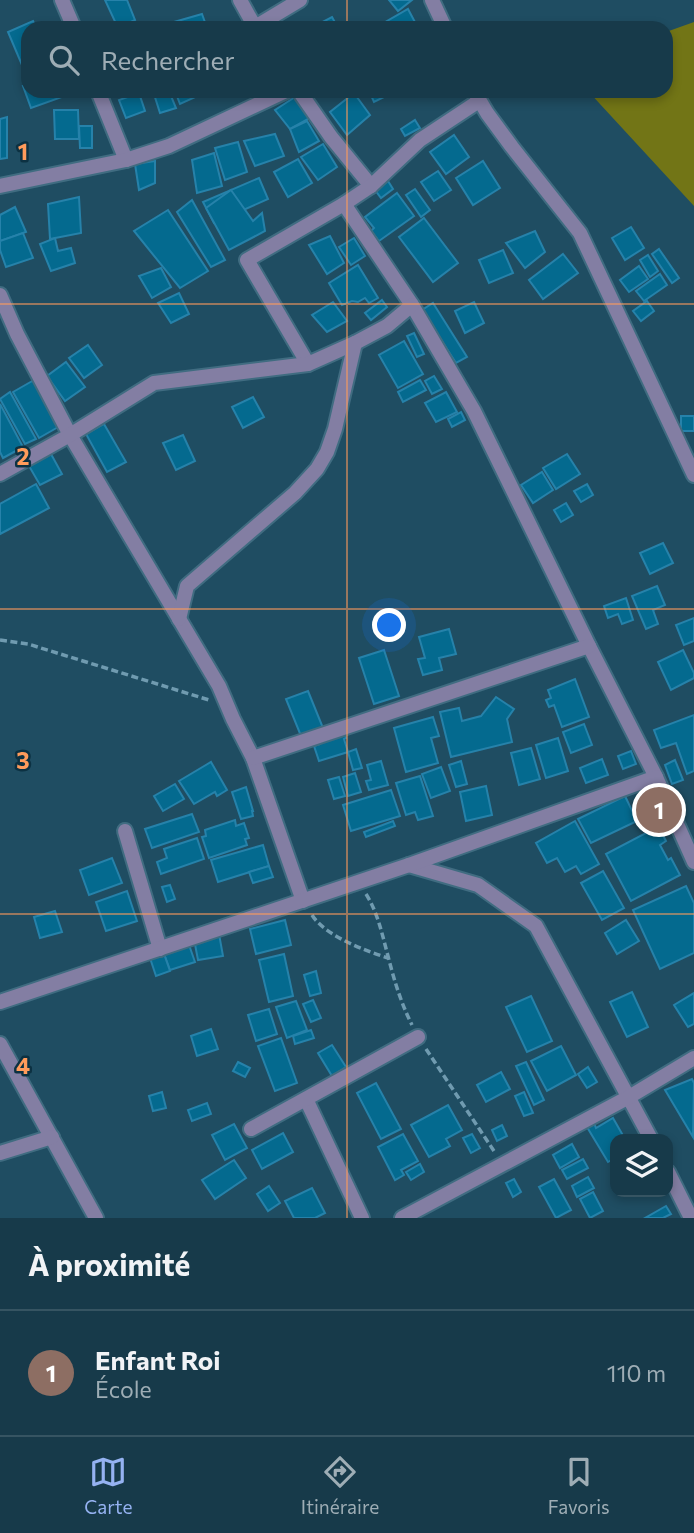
<!DOCTYPE html>
<html lang="fr">
<head>
<meta charset="utf-8">
<style>
  :root { --surface:#173a4a; --page:#204151; --text:#f1f3f6; --muted:#9eadb5; --line:#365462; --accent:#95b2f1 }
  body { margin:0; font-family:Commissioner,sans-serif; background:var(--page); color:var(--text) }
  .controls { position:absolute; right:21px; bottom:21px; display:grid; overflow:hidden; border-radius:14px; box-shadow:0 4px 10px #0003 }
  .controls button { width:63px; height:63px; display:grid; place-items:center; padding:0; border:0; border-bottom:2px solid var(--line); background:var(--surface); color:var(--text); font:35px sans-serif }
  .you { position:absolute; left:390px; top:626px; width:24px; height:24px; margin:-18px; border:5px solid #fff; border-radius:50%; background:#1a73e8; box-shadow:0 0 0 10px #1a73e833 }
  .badge { display:grid; place-items:center; width:46px; height:46px; border-radius:50%; background:var(--accent); color:#fff; font-size:23px; font-weight:700 }
  .pin { position:absolute; translate:-50% -50%; border:4px solid #fff; box-shadow:0 2px 7px #0006 }
  .list { margin:0; padding:0; list-style:none }
  h2 { display:flex; justify-content:space-between; align-items:center; height:91px; margin:0; padding:0 28px; font-size:30px }
  h2 small { font-size:23px; font-weight:400; color:var(--muted) }
  .list li { display:grid; grid-template-columns:46px 1fr auto; gap:21px; align-items:center; box-sizing:border-box; height:126px; padding:0 28px; border-top:2px solid var(--line) }
  .list b { display:block; font-size:26px; white-space:nowrap }
  .list p { margin:0; font-size:23px; white-space:nowrap; color:var(--muted) }
  .list em { font-size:23px; font-style:normal; color:var(--muted) }
  .icon { flex:none; width:38px; height:38px; fill:none; stroke:currentColor; stroke-width:2; stroke-linecap:round; stroke-linejoin:round }
  .map { position:relative; flex:none; width:694px; height:1218px; overflow:hidden }
  .search { position:absolute; background:var(--surface); box-shadow:0 4px 10px #0003; left:21px; right:21px; top:21px; height:77px; display:flex; align-items:center; gap:18px; box-sizing:border-box; padding:0 24px; border-radius:21px; color:var(--muted); font-size:26px }
  .sheet { height:217px; background:var(--surface) }
  nav { display:flex; justify-content:space-around; align-items:center; box-sizing:border-box; height:98px; border-top:2px solid var(--line); background:var(--surface); font-size:19px; color:var(--muted) }
  nav a { display:grid; justify-items:center; gap:4px }
  nav .on { color:var(--accent) }
  .map>svg:first-child { display:block }
  .green { fill:#727516 }
  .building { fill:#046a8f; stroke:#2682aa; stroke-width:2 }
  .lines { fill:none; stroke-linecap:round; stroke-linejoin:round }
  .minor-casing { stroke:#406c81; stroke-width:18 }
  .path { stroke:#709bb0; stroke-width:3.5; stroke-dasharray:7 3.5; stroke-linecap:butt }
  .minor { stroke:#837ea3; stroke-width:14 }
  .grid { fill:none; stroke:#ff9b5b; stroke-width:2; stroke-opacity:0.55 }
  .grid-label { font-size:23px; text-anchor:middle; font-weight:bold; fill:#ff9b5b; stroke:#0c3142; stroke-width:5; stroke-linejoin:round; paint-order:stroke }
</style>
</head>
<body>
<div class="map">
<svg width="694" height="1218" viewBox="0 0 694 1218">
  <rect width="100%" height="100%" fill="#1f4d62"/>
  <polygon class="green" points="694,22 694,206 588,91 666,91 666,32"/>
  <g class="building">
    <polygon points="105,0 127,0 135,20 118,28"/>
    <polygon points="389,0 412,0 398,11"/>
    <polygon points="408,9 417,26 414,28 375,28"/>
    <polygon points="202,14 207,28 168,28 167,24"/>
    <polygon points="332,17 338,28 311,28"/>
    <polygon points="33,21 36,28 28,28 28,63 22,65 8,32"/>
    <polygon points="28,85 28,91 60,91 62,97 31,108 23,86"/>
    <polygon points="153,91 169,91 176,108 160,113"/>
    <polygon points="175,91 201,91 202,94 180,104"/>
    <polygon points="373,91 388,91 390,94 374,102 370,93"/>
    <polygon points="139,93 145,111 126,118 119,100"/>
    <polygon points="354,93 370,115 347,135 330,112"/>
    <polygon points="295,97 310,118 290,129 275,110"/>
    <polygon points="54,110 78,110 79,139 55,139"/>
    <polygon points="7,117 7,158 0,159 0,119"/>
    <polygon points="415,120 420,128 405,136 401,129"/>
    <polygon points="307,121 319,141 299,152 290,129"/>
    <polygon points="79,126 92,126 92,148 80,148"/>
    <polygon points="275,134 284,156 255,166 244,141"/>
    <polygon points="454,135 469,157 446,174 430,152"/>
    <polygon points="238,142 247,172 225,180 215,148"/>
    <polygon points="323,144 337,167 318,180 301,157"/>
    <polygon points="214,153 222,186 197,193 192,160"/>
    <polygon points="298,159 312,183 288,197 274,172"/>
    <polygon points="155,161 155,183 139,190 135,164"/>
    <polygon points="483,161 500,188 473,205 456,178"/>
    <polygon points="438,171 451,190 434,201 421,182"/>
    <polygon points="259,178 268,199 214,223 203,202"/>
    <polygon points="388,181 393,189 381,198 375,190"/>
    <polygon points="415,189 430,210 421,217 406,195"/>
    <polygon points="231,190 253,221 262,213 265,231 229,250 206,208"/>
    <polygon points="397,193 414,216 379,241 371,231 374,228 365,217"/>
    <polygon points="79,197 81,233 50,239 48,204"/>
    <polygon points="192,200 225,260 211,267 177,212"/>
    <polygon points="15,207 26,232 0,241 0,215"/>
    <polygon points="168,210 208,271 180,288 134,231"/>
    <polygon points="424,218 458,263 433,282 399,237"/>
    <polygon points="631,227 644,248 625,260 612,238"/>
    <polygon points="535,231 545,252 525,268 506,243"/>
    <polygon points="23,233 33,258 6,267 0,250 0,241"/>
    <polygon points="330,236 344,263 327,274 309,245"/>
    <polygon points="55,238 58,251 71,248 75,263 51,271 40,244"/>
    <polygon points="354,238 365,256 351,265 339,247"/>
    <polygon points="659,249 679,278 672,283 652,254"/>
    <polygon points="503,250 513,273 489,283 479,260"/>
    <polygon points="563,254 578,273 543,299 529,280"/>
    <polygon points="648,255 658,271 650,277 640,260"/>
    <polygon points="358,265 378,298 369,303 365,298 358,302 352,301 342,305 329,283"/>
    <polygon points="639,266 648,279 629,292 620,280"/>
    <polygon points="161,268 171,287 152,298 139,276"/>
    <polygon points="660,274 667,285 644,301 636,291"/>
    <polygon points="179,293 189,314 171,323 158,303"/>
    <polygon points="382,300 387,307 371,320 365,313"/>
    <polygon points="647,301 654,311 641,321 633,311"/>
    <polygon points="333,302 347,321 327,332 312,315"/>
    <polygon points="474,302 484,323 465,333 455,311"/>
    <polygon points="433,303 467,357 456,363 422,310"/>
    <polygon points="414,333 424,354 417,357 407,336"/>
    <polygon points="404,341 423,374 398,388 379,355"/>
    <polygon points="88,345 102,365 84,378 69,358"/>
    <polygon points="66,362 85,387 65,401 47,376"/>
    <polygon points="434,376 442,389 432,394 425,381"/>
    <polygon points="34,380 60,426 39,438 13,392"/>
    <polygon points="420,380 426,390 403,402 398,392"/>
    <polygon points="10,392 36,439 25,444 0,399"/>
    <polygon points="446,392 457,412 436,422 425,403"/>
    <polygon points="253,397 264,417 243,428 232,407"/>
    <polygon points="0,404 23,447 3,458 0,452"/>
    <polygon points="461,412 465,420 452,427 448,419"/>
    <rect x="681" y="416" width="13" height="15"/>
    <polygon points="104,424 126,462 107,472 86,434"/>
    <polygon points="183,435 195,461 176,470 163,443"/>
    <polygon points="51,454 62,474 40,485 29,466"/>
    <polygon points="567,454 580,474 556,489 543,468"/>
    <polygon points="542,472 553,490 533,503 521,485"/>
    <polygon points="36,484 49,508 0,534 0,504"/>
    <polygon points="587,484 593,495 581,502 574,491"/>
    <polygon points="566,503 573,515 561,522 554,510"/>
    <polygon points="663,543 673,563 650,574 640,553"/>
    <polygon points="657,586 665,605 653,610 658,624 646,629 632,596"/>
    <polygon points="626,598 633,620 622,624 618,614 608,618 604,606"/>
    <polygon points="694,618 694,641 684,645 676,625"/>
    <polygon points="449,629 456,654 439,658 442,670 423,675 418,659 425,658 419,637"/>
    <polygon points="384,650 399,696 374,704 359,658"/>
    <polygon points="683,650 694,673 694,678 671,690 658,662"/>
    <polygon points="575,679 589,717 562,727 554,705 549,707 546,700 551,698 548,690"/>
    <polygon points="308,691 323,728 301,736 286,699"/>
    <polygon points="496,697 514,709 507,719 512,742 451,757 440,712 459,708 462,721 481,716"/>
    <polygon points="694,715 694,771 687,774 676,743 661,748 654,730"/>
    <polygon points="433,717 439,736 431,738 438,763 406,772 394,728"/>
    <polygon points="584,724 592,745 571,753 563,732"/>
    <polygon points="345,733 346,738 344,739 348,752 319,761 314,746 320,744 319,741"/>
    <polygon points="558,738 568,771 546,778 536,745"/>
    <polygon points="531,748 540,779 519,785 511,753"/>
    <polygon points="356,749 362,768 353,770 348,752"/>
    <polygon points="631,751 636,764 623,769 618,756"/>
    <polygon points="602,759 608,775 586,783 580,768"/>
    <polygon points="675,760 683,780 672,784 665,765"/>
    <polygon points="381,761 388,785 369,790 366,781 371,780 367,765"/>
    <polygon points="461,761 467,784 456,787 449,765"/>
    <polygon points="211,762 227,790 217,796 215,792 194,804 179,781"/>
    <polygon points="441,767 450,791 431,798 422,774"/>
    <polygon points="355,773 361,792 348,796 343,777"/>
    <polygon points="420,776 433,816 418,820 415,812 406,815 396,783"/>
    <polygon points="339,777 345,796 334,799 328,780"/>
    <polygon points="175,784 184,799 163,811 154,796"/>
    <polygon points="486,786 492,815 466,821 460,792"/>
    <polygon points="246,787 253,811 252,811 253,816 241,819 232,792"/>
    <polygon points="391,790 400,816 351,831 343,805"/>
    <polygon points="625,796 637,821 591,843 578,819"/>
    <polygon points="192,814 199,832 152,848 145,829"/>
    <polygon points="235,820 236,826 244,823 249,838 245,839 247,845 209,858 202,837 206,836 205,830"/>
    <polygon points="393,821 395,826 366,837 364,832"/>
    <polygon points="575,821 599,864 581,874 576,866 565,872 557,858 547,863 536,843"/>
    <polygon points="658,826 666,841 660,845 668,860 671,858 680,875 631,901 606,854 650,831 650,830"/>
    <polygon points="197,838 204,859 161,874 157,862 167,858 164,849"/>
    <polygon points="263,845 269,866 218,882 211,860"/>
    <polygon points="112,858 122,883 89,895 80,870"/>
    <polygon points="269,866 273,877 253,883 249,872"/>
    <polygon points="603,871 624,908 602,920 581,883"/>
    <polygon points="170,885 175,899 167,902 162,887"/>
    <polygon points="686,886 694,903 694,953 660,969 633,910"/>
    <polygon points="127,891 137,921 106,931 96,902"/>
    <polygon points="55,911 62,932 40,938 34,917"/>
    <polygon points="285,920 291,945 256,954 250,929"/>
    <polygon points="626,920 639,941 617,954 605,933"/>
    <polygon points="219,934 223,956 198,960 194,939"/>
    <polygon points="188,942 195,962 170,970 163,951"/>
    <polygon points="163,951 170,971 156,976 149,955"/>
    <polygon points="284,954 293,996 269,1002 259,960"/>
    <polygon points="316,971 321,993 310,996 304,975"/>
    <polygon points="632,992 648,1027 627,1037 610,1002"/>
    <polygon points="694,993 694,1024 688,1027 674,1005"/>
    <polygon points="531,996 552,1041 527,1052 506,1007"/>
    <polygon points="313,1000 321,1018 311,1022 303,1004"/>
    <polygon points="296,1001 307,1030 287,1038 276,1007"/>
    <polygon points="269,1009 277,1034 256,1041 248,1015"/>
    <polygon points="211,1029 218,1049 197,1056 191,1036"/>
    <polygon points="311,1030 314,1038 295,1044 293,1036"/>
    <polygon points="281,1038 297,1083 275,1091 258,1046"/>
    <polygon points="332,1045 346,1067 332,1076 318,1053"/>
    <polygon points="561,1046 576,1075 547,1091 531,1061"/>
    <polygon points="238,1062 250,1068 245,1077 233,1071"/>
    <polygon points="526,1062 544,1100 534,1105 516,1066"/>
    <polygon points="588,1067 597,1082 587,1088 578,1074"/>
    <polygon points="501,1072 510,1089 486,1102 477,1085"/>
    <polygon points="692,1079 694,1083 693,1137 665,1090"/>
    <polygon points="376,1083 401,1129 381,1139 357,1093"/>
    <polygon points="162,1092 166,1108 153,1111 149,1096"/>
    <polygon points="524,1092 533,1113 524,1116 515,1096"/>
    <polygon points="207,1103 211,1114 192,1121 188,1110"/>
    <polygon points="448,1105 462,1130 446,1139 450,1146 429,1157 411,1125"/>
    <polygon points="613,1118 625,1139 615,1139 615,1158 608,1162 587,1127 594,1123 596,1128"/>
    <polygon points="234,1124 247,1148 225,1160 212,1135"/>
    <polygon points="502,1125 507,1136 497,1141 492,1130"/>
    <polygon points="283,1133 293,1152 262,1169 252,1150"/>
    <polygon points="403,1134 418,1161 401,1170 404,1175 395,1180 378,1147"/>
    <polygon points="472,1134 480,1148 471,1153 463,1138"/>
    <polygon points="572,1144 579,1157 560,1168 553,1155"/>
    <polygon points="583,1159 588,1168 567,1179 562,1170"/>
    <polygon points="234,1160 246,1178 215,1199 202,1180"/>
    <polygon points="420,1164 424,1172 411,1180 406,1172"/>
    <polygon points="588,1177 594,1188 577,1197 572,1186"/>
    <polygon points="514,1179 521,1192 513,1197 506,1183"/>
    <polygon points="554,1179 571,1210 556,1218 539,1187"/>
    <polygon points="269,1186 280,1203 268,1211 257,1194"/>
    <polygon points="312,1188 325,1213 315,1218 294,1218 285,1201"/>
    <polygon points="593,1192 603,1211 590,1218 580,1199"/>
    <polygon points="666,1206 671,1214 663,1218 645,1218"/>
  </g>
  <g class="lines">
    <defs>
      <g id="minor">
        <polyline points="62,0 74,28"/>
        <polyline points="240,0 255,27 300,0"/>
        <polyline points="432,0 445,28"/>
        <polyline points="98,91 126,160"/>
        <polyline points="299,91 331,137 371,186"/>
        <polyline points="474,91 487,113 512,147 580,233 694,475"/>
        <polyline points="0,186 126,160 169,146 286,91"/>
        <polyline points="344,204 412,305 474,411 589,646 656,777 694,862"/>
        <polyline points="0,295 17,334 70,435 219,686 233,719 253,758 303,901"/>
        <polyline points="308,364 247,260 344,204 371,186 420,140 479,101"/>
        <polyline points="0,474 70,435 154,383 308,364 355,343 387,326 412,305"/>
        <polyline points="179,619 187,586 295,493 317,469 327,452 335,429 355,343"/>
        <polyline points="253,758 589,646"/>
        <polyline points="125,831 160,949"/>
        <polyline points="409,865 478,885 536,926 651,1139"/>
        <polyline points="0,1002 409,865 656,777"/>
        <polyline points="0,1044 96,1218"/>
        <polyline points="306,1099 362,1218"/>
        <polyline points="251,1129 418,1037"/>
        <polyline points="0,1153 52,1137"/>
        <polyline points="668,1172 691,1218"/>
        <polyline points="402,1218 629,1097 694,1058"/>
      </g>
    </defs>
    <use href="#minor" class="minor-casing"/>
    <g class="path">
      <polyline points="0,640 28,644 209,700"/>
      <path d="M366,894C378,913 382,934 388,956C394,980 401,1003 412,1025"/>
      <path d="M312,915C325,936 366,951 388,958"/>
      <polyline points="426,1049 494,1151"/>
    </g>
    <use href="#minor" class="minor"/>
  </g>
  <path class="grid" d="M347,0V28M347,91V1218M0,304H694M0,609H694M0,914H694"/>
  <g class="grid-label">
    <text x="23" y="160">1</text>
    <text x="23" y="465">2</text>
    <text x="23" y="769">3</text>
    <text x="23" y="1074">4</text>
  </g>
</svg>
<div class="controls">
<button><svg class="icon" aria-label="layers" viewBox="0 0 24 24"><path d="M12 4l9 5-9 5-9-5zM3 14l9 5 9-5"/></svg></button>
</div>
<div class="you"></div>
<div class="pin badge" style="left:659px;top:810px;background:#8d6e63">1</div>
<div class="search"><svg class="icon" aria-label="search" viewBox="0 0 24 24"><circle cx="10" cy="10" r="6"/><path d="M15 15l6 6"/></svg>Rechercher</div>
</div>
<section class="sheet">
<h2>À proximité<small></small></h2>
<ul class="list">
<li><span class="badge" style="background:#8d6e63">1</span><div><b>Enfant Roi</b><p>École</p></div><em>110 m</em></li>
</ul>
</section>
<nav>
<a class="on"><svg class="icon" aria-label="map" viewBox="0 0 24 24"><path d="M3 6l6-2 6 2 6-2v14l-6 2-6-2-6 2zM9 4v14M15 6v14"/></svg>Carte</a>
<a><svg class="icon" aria-label="directions" viewBox="0 0 24 24"><path d="M12 3l9 9-9 9-9-9zM9 14v-3h6M13 9l2 2-2 2"/></svg>Itinéraire</a>
<a><svg class="icon" aria-label="saved" viewBox="0 0 24 24"><path d="M7 4h10v16l-5-4-5 4z"/></svg>Favoris</a>
</nav>
</body>
</html>
